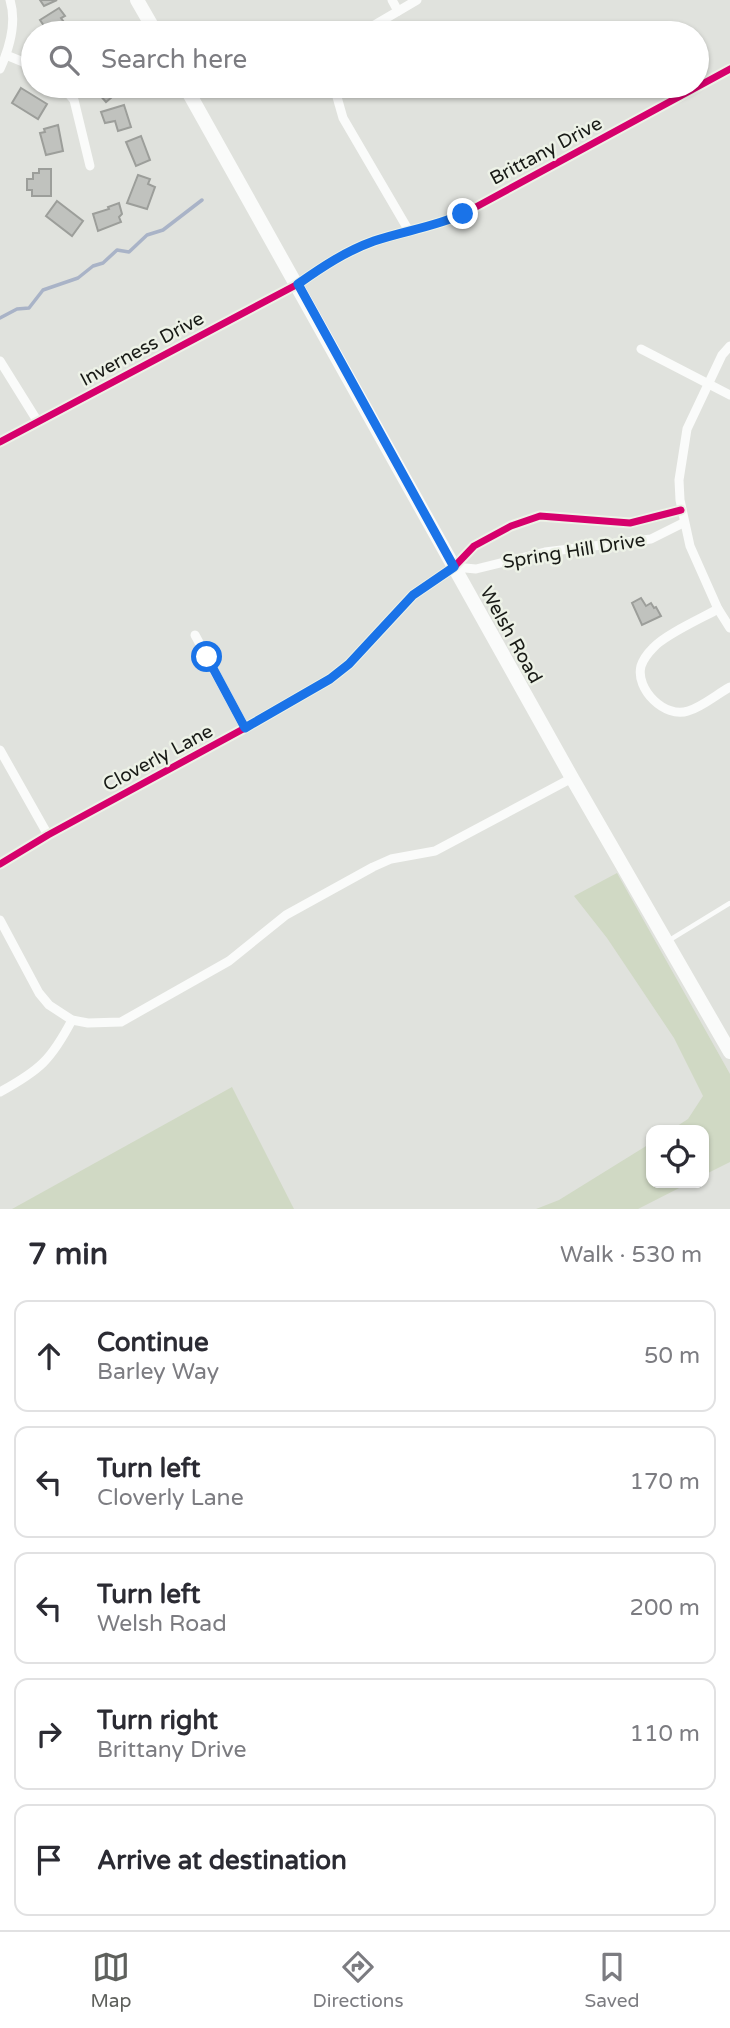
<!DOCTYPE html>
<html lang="en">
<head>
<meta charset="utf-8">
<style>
  :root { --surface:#fff; --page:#f2f2f3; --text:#2b2b33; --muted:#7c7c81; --line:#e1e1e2; --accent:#5e605c }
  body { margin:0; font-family:"Varela Round",sans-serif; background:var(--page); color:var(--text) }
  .controls { position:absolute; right:21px; bottom:21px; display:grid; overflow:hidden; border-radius:14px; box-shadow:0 2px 5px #0004 }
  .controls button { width:63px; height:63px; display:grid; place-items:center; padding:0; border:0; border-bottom:2px solid var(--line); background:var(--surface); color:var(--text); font:35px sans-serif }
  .stop { position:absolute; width:21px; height:21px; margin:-16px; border:5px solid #1a73e8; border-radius:50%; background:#fff }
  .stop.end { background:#1a73e8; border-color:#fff; box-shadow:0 2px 7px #0008 }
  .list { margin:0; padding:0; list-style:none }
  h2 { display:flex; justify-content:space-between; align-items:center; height:91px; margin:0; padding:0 28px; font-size:30px }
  h2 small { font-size:23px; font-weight:400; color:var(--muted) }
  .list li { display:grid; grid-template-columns:46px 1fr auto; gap:21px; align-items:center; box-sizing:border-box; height:112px; margin:0 14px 14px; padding:0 14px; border:2px solid var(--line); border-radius:14px }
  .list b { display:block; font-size:26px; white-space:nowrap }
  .list p { margin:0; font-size:23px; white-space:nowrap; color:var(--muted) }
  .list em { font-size:23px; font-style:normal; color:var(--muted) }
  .icon { flex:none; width:38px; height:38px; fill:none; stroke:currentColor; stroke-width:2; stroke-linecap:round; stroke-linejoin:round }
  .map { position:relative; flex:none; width:730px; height:1209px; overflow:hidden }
  .search { position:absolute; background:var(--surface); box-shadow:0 2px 5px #0004; left:21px; right:21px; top:21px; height:77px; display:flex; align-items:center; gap:18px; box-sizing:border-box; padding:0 24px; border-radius:38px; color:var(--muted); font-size:26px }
  .sheet { height:721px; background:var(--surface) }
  nav { display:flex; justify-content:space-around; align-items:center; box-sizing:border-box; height:98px; border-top:2px solid var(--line); background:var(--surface); font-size:19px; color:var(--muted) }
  nav a { display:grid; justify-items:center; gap:4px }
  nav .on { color:var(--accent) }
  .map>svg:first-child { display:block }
  .green { fill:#d0d9c4 }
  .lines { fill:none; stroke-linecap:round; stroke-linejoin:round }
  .stream { stroke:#a9b3c7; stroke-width:3.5 }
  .building { fill:#c0c2be; stroke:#9c9e9a; stroke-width:2 }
  .service { stroke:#fafbfa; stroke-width:4.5 }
  .minor { stroke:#fafbfa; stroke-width:9 }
  .primary { stroke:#fafbfa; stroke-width:14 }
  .cycleway-casing { stroke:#edf2e7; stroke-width:11 }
  .cycleway { stroke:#d6006c; stroke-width:7 }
  .route { stroke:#1a73e8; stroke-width:9 }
  .labels { text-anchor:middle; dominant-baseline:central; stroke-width:5; stroke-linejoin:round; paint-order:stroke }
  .street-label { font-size:19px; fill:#181a16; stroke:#edf2e7 }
</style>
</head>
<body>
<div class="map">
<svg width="730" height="1209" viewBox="0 0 730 1209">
  <rect width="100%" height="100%" fill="#e0e2dd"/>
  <g class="green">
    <polygon points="617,873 730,1074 730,1162 704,1175 704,1130 671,1130 688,1119 703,1096 674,1038 607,938 574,896"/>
    <polygon points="232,1087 294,1209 12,1209"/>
    <polygon points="651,1143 651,1183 689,1183 638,1209 536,1209 559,1200"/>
  </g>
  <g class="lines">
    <polyline class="stream" points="0,318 17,309 29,308 43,290 78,278 93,266 103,263 117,250 129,252 147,235 163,230 202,200"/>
  </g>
  <g class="building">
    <polygon points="40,0 57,0 44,6"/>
    <polygon points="59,8 65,16 61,18 72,33 49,33 40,20"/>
    <polygon points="92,86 114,86 119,91 106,102"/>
    <polygon points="21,88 47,104 38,119 12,103"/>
    <polygon points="124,105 131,127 118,131 115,121 105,123 101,112"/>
    <polygon points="58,125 63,151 46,155 40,133 45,132 44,129"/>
    <polygon points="141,136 150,160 136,166 126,142"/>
    <polygon points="39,169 51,169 51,196 32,196 32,190 27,190 27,179 33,179 33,173 39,173"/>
    <polygon points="138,175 150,179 148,184 155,187 147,209 127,203"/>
    <polygon points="57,201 83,221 72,236 46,216"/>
    <polygon points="119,203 122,214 119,217 121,222 98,231 93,214 109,209 108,207"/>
    <polygon points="641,598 646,606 651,603 654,608 656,607 661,616 642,625 632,603"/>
  </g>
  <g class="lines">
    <polyline class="service" points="668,941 730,903"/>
    <g class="minor">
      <polyline points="392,0 398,11"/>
      <polyline points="361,33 417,0"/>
      <polyline points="6,55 33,66"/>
      <path d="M0,69C10,47 17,23 10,0"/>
      <polyline points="62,86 74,100 90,166"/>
      <polyline points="337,86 337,97 343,118 409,231"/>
      <polyline points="730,346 722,355 687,429 679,480 680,500 690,546 718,609 730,628"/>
      <polyline points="641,349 730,395"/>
      <polyline points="0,361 38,422"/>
      <path d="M0,442L298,284C322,267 346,251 374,241C403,231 434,227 463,214L730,69"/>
      <polyline points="454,567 476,569 545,552 651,539 683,523"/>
      <path d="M718,609C702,618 664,635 653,648C649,652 643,660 641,666C635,689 665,719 688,711C702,707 717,694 730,687"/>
      <polyline points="195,635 245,728"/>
      <polyline points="0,750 48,835"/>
      <polyline points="0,864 48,835 245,728 330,679 349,664 413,595 454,567 474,546 511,526 540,516 630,523 681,510"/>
      <polyline points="0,920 39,993 49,1005 72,1020 88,1023 121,1022 229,961 286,915 373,867 391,859 435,851 572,778"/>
      <path d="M0,1092C40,1070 51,1060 72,1020"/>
    </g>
    <g class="primary">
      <polyline points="137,0 156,33"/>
      <polyline points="185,86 572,778 730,1052"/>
    </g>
    <defs>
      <g id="cycleway">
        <path d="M0,442L298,284C322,267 346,251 374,241C403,231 434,227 463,214L730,69"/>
        <polyline points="0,864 48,835 245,728 330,679 349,664 413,595 454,567 474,546 511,526 540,516 630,523 681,510"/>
      </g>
    </defs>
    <use href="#cycleway" class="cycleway-casing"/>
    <use href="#cycleway" class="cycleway"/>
  </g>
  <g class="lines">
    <path class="route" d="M207,657L245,728L330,679L349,664L413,595L454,567L298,284C322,267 346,251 374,241C403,231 434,227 463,214"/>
  </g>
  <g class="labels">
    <g class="street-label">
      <text transform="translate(546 151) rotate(-28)">Brittany Drive</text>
      <text transform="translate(142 349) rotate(-28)">Inverness Drive</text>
      <text transform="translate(574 551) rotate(-9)">Spring Hill Drive</text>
      <text transform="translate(511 635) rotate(61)">Welsh Road</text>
      <text transform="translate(158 758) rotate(-28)">Cloverly Lane</text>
    </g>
  </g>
</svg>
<div class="controls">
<button><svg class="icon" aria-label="locate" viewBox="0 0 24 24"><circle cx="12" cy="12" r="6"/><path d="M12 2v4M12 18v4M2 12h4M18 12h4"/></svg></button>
</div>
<div class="stop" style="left:207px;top:657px"></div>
<div class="stop end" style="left:463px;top:214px"></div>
<div class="search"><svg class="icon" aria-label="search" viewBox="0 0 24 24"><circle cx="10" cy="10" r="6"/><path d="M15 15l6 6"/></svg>Search here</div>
</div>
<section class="sheet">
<h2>7 min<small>Walk · 530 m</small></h2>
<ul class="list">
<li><svg class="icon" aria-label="ahead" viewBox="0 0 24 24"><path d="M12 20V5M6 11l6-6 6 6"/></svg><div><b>Continue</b><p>Barley Way</p></div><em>50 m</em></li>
<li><svg class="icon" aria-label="left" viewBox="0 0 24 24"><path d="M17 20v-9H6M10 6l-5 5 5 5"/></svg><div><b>Turn left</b><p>Cloverly Lane</p></div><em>170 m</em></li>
<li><svg class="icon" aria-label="left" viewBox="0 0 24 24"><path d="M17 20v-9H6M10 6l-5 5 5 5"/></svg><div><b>Turn left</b><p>Welsh Road</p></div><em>200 m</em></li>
<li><svg class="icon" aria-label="right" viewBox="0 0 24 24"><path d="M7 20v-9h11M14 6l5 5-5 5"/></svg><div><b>Turn right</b><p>Brittany Drive</p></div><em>110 m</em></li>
<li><svg class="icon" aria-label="arrive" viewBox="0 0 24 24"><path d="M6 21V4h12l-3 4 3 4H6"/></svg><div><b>Arrive at destination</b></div></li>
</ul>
</section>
<nav>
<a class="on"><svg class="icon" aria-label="map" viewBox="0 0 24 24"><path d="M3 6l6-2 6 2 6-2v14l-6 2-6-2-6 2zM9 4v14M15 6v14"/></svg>Map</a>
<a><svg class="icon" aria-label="directions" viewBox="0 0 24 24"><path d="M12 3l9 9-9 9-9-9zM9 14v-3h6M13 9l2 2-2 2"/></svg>Directions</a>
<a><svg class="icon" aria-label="saved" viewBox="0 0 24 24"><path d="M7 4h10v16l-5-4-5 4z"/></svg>Saved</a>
</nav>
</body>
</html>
